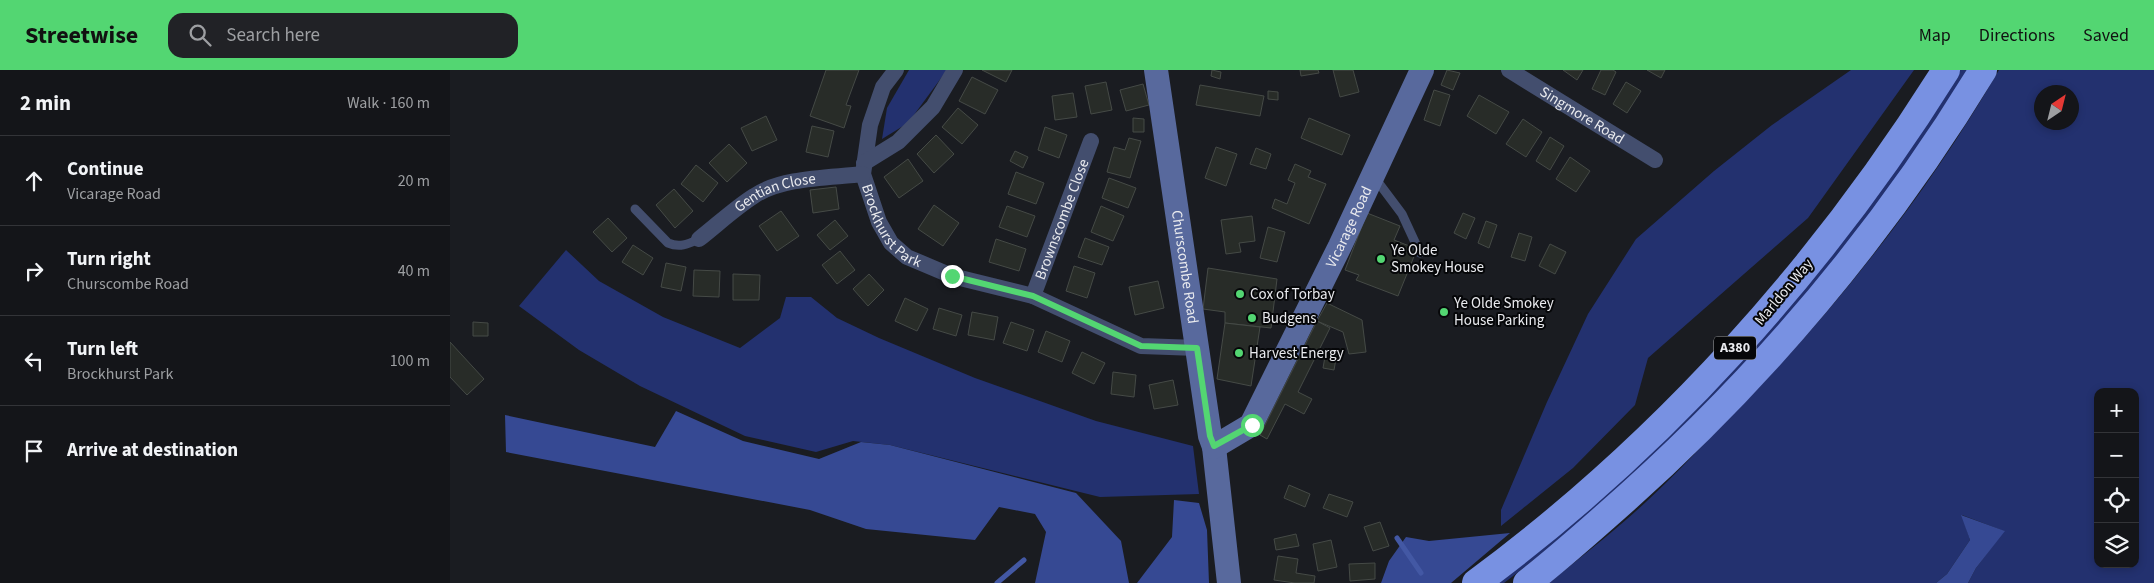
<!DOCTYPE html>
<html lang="en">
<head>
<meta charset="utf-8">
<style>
  :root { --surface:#141519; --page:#212226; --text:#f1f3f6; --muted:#9d9fa2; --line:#333438; --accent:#53d672 }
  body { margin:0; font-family:"Source Sans 3",sans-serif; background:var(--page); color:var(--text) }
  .controls { position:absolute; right:15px; bottom:15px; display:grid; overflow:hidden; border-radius:10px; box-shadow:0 2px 8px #0003 }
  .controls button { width:45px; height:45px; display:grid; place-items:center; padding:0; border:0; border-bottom:1px solid var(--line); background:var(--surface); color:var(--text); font:25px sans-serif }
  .compass { position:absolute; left:1584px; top:15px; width:45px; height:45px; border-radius:50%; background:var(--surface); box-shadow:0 2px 8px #0003; rotate:35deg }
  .stop { position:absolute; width:15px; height:15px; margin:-11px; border:4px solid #53d672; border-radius:50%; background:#fff }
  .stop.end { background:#53d672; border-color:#fff; box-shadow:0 1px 5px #0008 }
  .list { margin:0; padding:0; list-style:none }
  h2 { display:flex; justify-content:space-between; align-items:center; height:65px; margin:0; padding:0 20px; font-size:21px }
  h2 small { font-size:16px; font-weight:400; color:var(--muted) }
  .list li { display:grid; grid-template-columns:32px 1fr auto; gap:15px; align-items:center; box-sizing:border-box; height:90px; padding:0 20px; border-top:1px solid var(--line) }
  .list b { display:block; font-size:19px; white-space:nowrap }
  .list p { margin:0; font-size:16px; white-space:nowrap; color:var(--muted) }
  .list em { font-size:16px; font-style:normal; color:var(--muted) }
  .icon { flex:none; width:28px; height:28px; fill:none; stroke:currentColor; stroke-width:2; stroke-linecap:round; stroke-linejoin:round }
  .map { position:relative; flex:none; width:1704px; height:513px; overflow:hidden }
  header { display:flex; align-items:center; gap:30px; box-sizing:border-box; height:70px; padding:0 25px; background:var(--accent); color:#111 }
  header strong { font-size:24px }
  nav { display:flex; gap:28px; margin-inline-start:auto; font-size:18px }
  .search { width:350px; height:45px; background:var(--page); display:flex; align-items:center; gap:12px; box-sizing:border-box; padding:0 18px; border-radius:15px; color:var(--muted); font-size:19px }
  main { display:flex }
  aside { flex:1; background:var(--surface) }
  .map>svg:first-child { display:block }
  .green { fill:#23316f; fill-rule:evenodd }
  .forest { fill:#364993 }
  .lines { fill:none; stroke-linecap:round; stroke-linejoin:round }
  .stream { stroke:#4358a4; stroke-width:5 }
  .building { fill:#282c28; stroke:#454a46 }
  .lane { stroke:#434e6e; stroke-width:9 }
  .street { stroke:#434e6e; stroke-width:16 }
  .secondary { stroke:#58699d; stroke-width:24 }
  .highway { stroke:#7891e2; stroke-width:28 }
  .route { stroke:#53d672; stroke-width:6 }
  .poi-dot { fill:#53d672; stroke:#060709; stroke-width:2 }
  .labels { text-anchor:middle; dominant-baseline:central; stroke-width:4; stroke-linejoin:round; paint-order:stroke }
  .shield { fill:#060709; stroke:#a5a6a9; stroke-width:1 }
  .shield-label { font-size:14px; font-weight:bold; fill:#e9eaee }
  .street-label { font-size:15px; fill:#e9eaee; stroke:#060709 }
  .poi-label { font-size:15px; fill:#e9eaee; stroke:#060709; text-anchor:start }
</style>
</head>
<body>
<header>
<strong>Streetwise</strong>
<div class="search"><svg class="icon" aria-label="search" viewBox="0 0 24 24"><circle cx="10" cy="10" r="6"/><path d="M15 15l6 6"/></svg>Search here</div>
<nav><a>Map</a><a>Directions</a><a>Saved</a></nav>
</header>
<main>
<aside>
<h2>2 min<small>Walk · 160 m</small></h2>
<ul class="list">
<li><svg class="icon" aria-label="ahead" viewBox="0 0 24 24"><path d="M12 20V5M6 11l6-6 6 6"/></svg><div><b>Continue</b><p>Vicarage Road</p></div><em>20 m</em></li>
<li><svg class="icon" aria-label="right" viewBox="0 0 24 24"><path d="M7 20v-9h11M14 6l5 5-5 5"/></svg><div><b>Turn right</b><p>Churscombe Road</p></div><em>40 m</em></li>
<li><svg class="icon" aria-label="left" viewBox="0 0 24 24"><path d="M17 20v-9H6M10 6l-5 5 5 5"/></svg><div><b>Turn left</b><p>Brockhurst Park</p></div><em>100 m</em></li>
<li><svg class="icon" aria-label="arrive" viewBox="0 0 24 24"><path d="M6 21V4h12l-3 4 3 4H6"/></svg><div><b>Arrive at destination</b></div></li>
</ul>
</aside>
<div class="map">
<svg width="1704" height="513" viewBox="0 0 1704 513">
  <rect width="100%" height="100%" fill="#1a1c21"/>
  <g class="green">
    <polygon points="459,0 497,0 458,53 432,69 437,38"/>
    <polygon points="1401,0 1464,0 1358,148 1198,288 1185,335 1123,398 1051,456 1051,440 1097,332 1138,244 1186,169 1264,101 1322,55"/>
    <path d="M1509,0H1518C1487,46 1458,94 1425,138C1318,278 1195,406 1054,513H1043L1123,449Z"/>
    <path d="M1549,0H1704V513H1518L1526,498L1554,461L1512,445L1520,470L1497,504L1486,513H1099C1132,486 1166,460 1197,431C1221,409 1244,384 1267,361C1375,252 1472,133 1549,0ZM1592,22H1622V52H1592ZM1648,322H1685V494H1648Z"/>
    <polygon points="116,180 149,211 213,247 290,278 330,248 336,227 361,227 387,248 429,268 525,308 646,351 743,376 749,424 650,427 440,375 403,371 366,382 295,366 190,316 129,280 69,236"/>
  </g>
  <g class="forest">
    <polygon points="226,341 293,371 369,389 411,372 440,375 626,423 671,471 679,513 585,513 596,462 585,444 549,437 525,470 416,459 360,440 56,382 55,345 205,377"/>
    <polygon points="724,430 749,433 757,460 759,513 687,513 722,467"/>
    <polygon points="1511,445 1555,461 1526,498 1518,513 1486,513 1497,504 1520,470"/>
    <polygon points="1060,463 1001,513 931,513 939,491 956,467 979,471"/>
  </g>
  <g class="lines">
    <g class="stream">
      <polyline points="947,468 971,503"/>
      <polyline points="547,513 574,490"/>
    </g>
  </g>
  <g class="building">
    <polygon points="376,0 409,0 396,35 401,36 394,58 360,46"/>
    <polygon points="532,0 562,0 556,12"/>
    <polygon points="762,0 771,2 770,9 761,6"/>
    <polygon points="850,0 868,0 869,3 851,6"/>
    <polygon points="883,0 903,0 909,22 890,27"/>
    <polygon points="997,0 1010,3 1003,20 991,15"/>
    <polygon points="1113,0 1133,0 1127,10"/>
    <polygon points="1151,0 1163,0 1166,2 1155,25 1142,19"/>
    <polygon points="1197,0 1215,0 1211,8"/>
    <polygon points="522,7 548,20 535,44 509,31"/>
    <polygon points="656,12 662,40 641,44 635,16"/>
    <polygon points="1176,12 1191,21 1177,43 1163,34"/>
    <polygon points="693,14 699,35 676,41 670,20"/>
    <polygon points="750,15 814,26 810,46 746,35"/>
    <polygon points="984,20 1000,25 990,56 974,50"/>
    <polygon points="818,21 828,22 828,30 818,29"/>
    <polygon points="623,23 627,47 605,50 602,26"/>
    <polygon points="1029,25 1059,42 1046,64 1017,46"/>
    <polygon points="508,38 528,55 512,74 492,57"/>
    <polygon points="316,46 327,70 302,81 291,58"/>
    <polygon points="683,48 694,49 694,62 683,62"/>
    <polygon points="859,48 900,65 892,85 851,68"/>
    <polygon points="1073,49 1092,62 1076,87 1056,74"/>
    <polygon points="362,56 384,61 378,87 356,82"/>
    <polygon points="595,57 617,65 609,88 588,80"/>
    <polygon points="486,65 504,84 484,103 467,84"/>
    <polygon points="1100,67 1114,76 1100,100 1086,91"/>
    <polygon points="679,68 691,71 680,108 657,102 664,77 675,80"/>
    <polygon points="279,74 297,93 277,112 259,93"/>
    <polygon points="766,77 787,84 776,116 755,108"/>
    <polygon points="806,78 821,84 816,99 800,94"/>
    <polygon points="565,81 578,87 573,98 560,91"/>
    <polygon points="1120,87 1140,101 1126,122 1106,109"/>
    <polygon points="458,89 473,111 449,128 434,107"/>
    <polygon points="845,94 861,101 858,107 876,114 859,154 822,138 825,129 837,134 845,113 838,110"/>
    <polygon points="246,95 268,113 253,132 231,114"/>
    <polygon points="566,102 594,113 586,134 558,124"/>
    <polygon points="659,108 686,118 678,138 652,128"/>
    <polygon points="386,117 389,139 363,143 360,120"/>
    <polygon points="224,119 243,141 225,158 206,135"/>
    <polygon points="484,135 509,153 493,176 468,159"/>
    <polygon points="557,136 585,146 577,167 549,157"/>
    <polygon points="651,136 674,146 663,171 641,162"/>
    <polygon points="331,141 349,166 327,181 309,156"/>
    <polygon points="917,143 950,156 944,170 967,179 948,226 906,210 909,205 895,200"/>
    <polygon points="1013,143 1025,148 1016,169 1004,163"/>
    <polygon points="802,146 805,171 789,173 791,182 776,184 771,150"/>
    <polygon points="158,148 177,168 162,182 143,162"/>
    <polygon points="385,150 398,166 380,180 367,165"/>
    <polygon points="1036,151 1047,155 1039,178 1028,173"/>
    <polygon points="818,157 835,162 827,192 810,188"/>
    <polygon points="1069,163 1082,167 1075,191 1061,187"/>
    <polygon points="635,168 659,177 652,195 628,187"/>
    <polygon points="546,169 576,179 569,201 539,192"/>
    <polygon points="1100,174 1116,182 1105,204 1089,196"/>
    <polygon points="183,175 203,188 193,205 172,192"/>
    <polygon points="390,181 405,200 387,214 372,195"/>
    <polygon points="216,193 236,197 231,221 211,217"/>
    <polygon points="624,196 645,203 637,228 616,221"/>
    <polygon points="758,198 827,209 821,258 775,253 775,242 753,239"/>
    <polygon points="244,200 270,201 269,227 243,226"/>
    <polygon points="283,204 310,205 309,230 283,230"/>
    <polygon points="419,204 434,220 418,236 403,219"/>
    <polygon points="708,211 714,238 685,245 679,217"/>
    <polygon points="455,228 478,239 467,261 445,251"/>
    <polygon points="877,233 912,250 916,282 899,284 893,262 867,251"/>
    <polygon points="489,238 512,245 506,266 483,259"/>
    <polygon points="522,242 548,247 544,270 518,265"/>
    <polygon points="867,251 880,258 848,322 862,329 854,344 835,334 817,369 810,365"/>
    <polygon points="23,252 38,253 38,266 23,266"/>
    <polygon points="561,252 584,260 577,281 553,273"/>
    <polygon points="775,253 810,257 801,316 767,309"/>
    <polygon points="596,261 620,271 612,292 588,282"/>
    <polygon points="0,272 34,309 17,325 0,307"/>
    <polygon points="876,281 887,283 884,300 873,298"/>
    <polygon points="632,282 655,293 644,314 622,303"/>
    <polygon points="663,302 686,305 684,327 661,324"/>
    <polygon points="723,310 728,335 704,339 699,315"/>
    <polygon points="839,415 860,424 855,437 834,428"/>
    <polygon points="879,424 903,432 897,447 873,438"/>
    <polygon points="930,452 939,476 923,481 914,457"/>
    <polygon points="846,464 849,476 826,480 824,469"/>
    <polygon points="881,470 887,497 868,501 863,474"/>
    <polygon points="828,486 848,489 846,503 865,506 864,513 845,513 824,510"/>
    <polygon points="925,493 925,509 900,511 899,494"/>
  </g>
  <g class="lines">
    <g class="lane">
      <polyline points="925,108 952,144 970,183"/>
      <path d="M185,139L218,173C230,178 238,174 249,169"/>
    </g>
    <g class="street">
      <path id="s1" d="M446,0L433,17L420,55L413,104L429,152L441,173L457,187L502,206L583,226L691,276L747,278"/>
      <path id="s2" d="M1059,0L1205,90"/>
      <polyline points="414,93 448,72 483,37 505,0"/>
      <path id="s3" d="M249,169C267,155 285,138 304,126C332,107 380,108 413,104"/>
      <path id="s4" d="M583,226L641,71"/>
    </g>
    <g class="secondary">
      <path id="s5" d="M706,0L760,366L764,377L779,513"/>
      <path id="s6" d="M764,377L801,355L890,176L972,0"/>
    </g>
    <g class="highway">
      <path d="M1026,513C1213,375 1373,197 1496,0"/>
      <path d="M1077,513C1104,492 1129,470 1155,447C1303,318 1431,168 1533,0"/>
    </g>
  </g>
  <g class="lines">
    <polyline class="route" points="502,206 583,226 691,276 747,278 760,366 764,376 802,355"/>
  </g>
  <g class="poi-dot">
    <circle cx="931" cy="189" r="5"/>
    <circle cx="790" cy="224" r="5"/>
    <circle cx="994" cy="242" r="5"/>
    <circle cx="802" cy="248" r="5"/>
    <circle cx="789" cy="283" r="5"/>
  </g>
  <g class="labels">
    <rect class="shield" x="1264" y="266.5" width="42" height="23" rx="4"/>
    <g class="shield-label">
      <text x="1285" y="278">A380</text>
    </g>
    <g class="street-label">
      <text stroke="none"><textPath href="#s2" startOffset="86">Singmore Road</textPath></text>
      <text stroke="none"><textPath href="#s3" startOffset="91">Gentian Close</textPath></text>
      <text stroke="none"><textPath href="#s4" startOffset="82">Brownscombe Close</textPath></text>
      <text stroke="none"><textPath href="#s1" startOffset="172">Brockhurst Park</textPath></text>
      <text stroke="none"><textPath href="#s6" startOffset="264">Vicarage Road</textPath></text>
      <text stroke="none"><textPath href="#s5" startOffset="199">Churscombe Road</textPath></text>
      <text transform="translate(1334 222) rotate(-50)">Marldon Way</text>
    </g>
    <g class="poi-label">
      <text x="941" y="180">Ye Olde<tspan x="941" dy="17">Smokey House</tspan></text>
      <text x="800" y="224">Cox of Torbay</text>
      <text x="1004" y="233">Ye Olde Smokey<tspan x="1004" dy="17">House Parking</tspan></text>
      <text x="812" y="248">Budgens</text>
      <text x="799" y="283">Harvest Energy</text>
    </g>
  </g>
</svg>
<div class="controls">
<button>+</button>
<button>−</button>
<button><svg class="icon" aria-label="locate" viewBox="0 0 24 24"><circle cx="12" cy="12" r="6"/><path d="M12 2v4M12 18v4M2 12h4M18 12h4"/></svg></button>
<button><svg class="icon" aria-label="layers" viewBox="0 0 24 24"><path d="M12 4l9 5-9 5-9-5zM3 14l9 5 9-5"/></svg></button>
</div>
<svg class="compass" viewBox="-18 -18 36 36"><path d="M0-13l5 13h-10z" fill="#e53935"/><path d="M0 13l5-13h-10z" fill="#9d9fa2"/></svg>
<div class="stop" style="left:802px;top:355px"></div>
<div class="stop end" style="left:502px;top:206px"></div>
</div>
</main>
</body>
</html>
